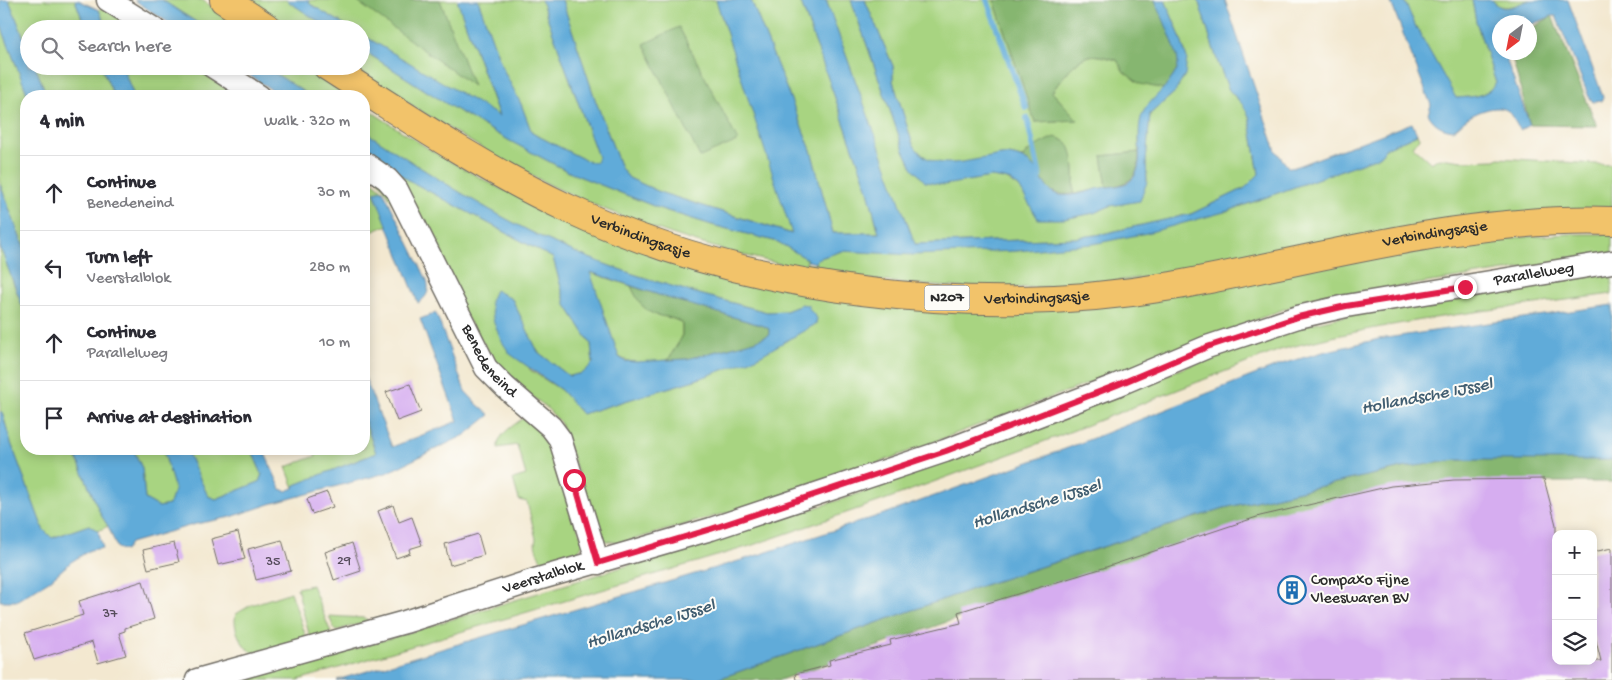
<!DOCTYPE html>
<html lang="en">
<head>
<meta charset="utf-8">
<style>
  :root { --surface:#fff; --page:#f2f2f3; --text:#2b2b33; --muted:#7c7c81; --line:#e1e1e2 }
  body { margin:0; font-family:"Gochi Hand",sans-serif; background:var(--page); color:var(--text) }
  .controls { position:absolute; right:15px; bottom:15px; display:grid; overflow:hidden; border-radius:10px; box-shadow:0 2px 12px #0003 }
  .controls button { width:45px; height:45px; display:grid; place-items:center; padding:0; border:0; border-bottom:1px solid var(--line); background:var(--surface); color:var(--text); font:25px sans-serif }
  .compass { position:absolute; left:1492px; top:15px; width:45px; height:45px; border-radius:50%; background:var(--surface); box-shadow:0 2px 12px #0003; rotate:212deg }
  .stop { position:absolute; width:15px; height:15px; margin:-11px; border:4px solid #e11d48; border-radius:50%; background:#fff }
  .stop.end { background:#e11d48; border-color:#fff; box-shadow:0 1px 5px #0008 }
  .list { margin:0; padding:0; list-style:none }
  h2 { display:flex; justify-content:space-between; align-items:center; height:65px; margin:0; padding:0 20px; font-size:21px }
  h2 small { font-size:16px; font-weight:400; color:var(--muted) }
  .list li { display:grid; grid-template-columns:32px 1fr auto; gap:15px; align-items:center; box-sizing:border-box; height:75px; padding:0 20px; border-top:1px solid var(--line) }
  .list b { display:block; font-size:19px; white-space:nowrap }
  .list p { margin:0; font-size:16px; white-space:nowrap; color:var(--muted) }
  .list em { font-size:16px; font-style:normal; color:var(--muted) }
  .icon { flex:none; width:28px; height:28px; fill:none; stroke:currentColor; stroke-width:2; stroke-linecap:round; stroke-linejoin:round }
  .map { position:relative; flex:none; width:1612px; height:680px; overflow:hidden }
  .search { position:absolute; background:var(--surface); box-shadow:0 2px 12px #0003; left:20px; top:20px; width:350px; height:55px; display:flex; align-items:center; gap:12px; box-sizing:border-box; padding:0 18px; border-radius:28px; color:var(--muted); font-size:19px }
  .panel { position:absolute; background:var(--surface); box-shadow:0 2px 12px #0003; left:20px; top:90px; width:350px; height:365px; border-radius:20px }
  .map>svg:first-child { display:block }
  .green { fill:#a8d481; stroke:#6a8056 }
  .forest { fill:#86b66f; stroke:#58704d }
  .water { fill:#61abd9; stroke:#466b82; fill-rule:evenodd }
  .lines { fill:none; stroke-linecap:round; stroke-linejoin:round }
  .stream { stroke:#61abd9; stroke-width:6 }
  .building { fill:#d6adf0 }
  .minor-casing { stroke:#716d65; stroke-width:25 }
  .primary-casing { stroke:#716d65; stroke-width:30 }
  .minor { stroke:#fff; stroke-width:22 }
  .primary { stroke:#f2c36a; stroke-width:28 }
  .route { stroke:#e11d48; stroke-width:6 }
  .labels { text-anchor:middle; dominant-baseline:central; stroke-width:4; stroke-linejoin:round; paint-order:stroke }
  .number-label { font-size:14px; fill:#564c5c }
  .shield { fill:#fdfcf7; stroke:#6a6a68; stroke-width:1 }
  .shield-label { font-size:15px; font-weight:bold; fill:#2b2b2b }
  .street-label { font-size:16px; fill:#2b2b2b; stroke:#fdfcf7 }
  .poi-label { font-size:16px; fill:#2b2b2b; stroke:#fdfcf7; text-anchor:start }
  .water-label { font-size:18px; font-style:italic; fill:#415e71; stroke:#fdfcf7 }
</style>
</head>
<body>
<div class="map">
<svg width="1612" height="680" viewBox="0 0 1612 680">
  <rect width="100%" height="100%" fill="#fdfcf7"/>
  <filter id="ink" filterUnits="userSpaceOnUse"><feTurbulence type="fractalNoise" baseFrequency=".02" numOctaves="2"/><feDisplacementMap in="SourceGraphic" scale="10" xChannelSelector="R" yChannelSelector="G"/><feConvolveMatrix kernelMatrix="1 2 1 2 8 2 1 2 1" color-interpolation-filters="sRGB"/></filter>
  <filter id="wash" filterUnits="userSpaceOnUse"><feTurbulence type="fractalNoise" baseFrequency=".0096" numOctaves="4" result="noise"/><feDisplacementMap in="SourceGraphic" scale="20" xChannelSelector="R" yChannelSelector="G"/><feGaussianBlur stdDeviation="1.12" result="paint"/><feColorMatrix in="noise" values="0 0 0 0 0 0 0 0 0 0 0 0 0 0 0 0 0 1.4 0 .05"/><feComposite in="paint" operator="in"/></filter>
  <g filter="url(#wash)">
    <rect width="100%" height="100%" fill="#f3e8d0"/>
    <g class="green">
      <polygon points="9,0 75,0 86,29 29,29 29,51"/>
      <polygon points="162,0 202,0 245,29 207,29"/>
      <polygon points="248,0 286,0 330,29 293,29"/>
      <polygon points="309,0 457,0 499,117 361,34 361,29 352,29 310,4"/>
      <polygon points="478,0 541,0 598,157 596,164 585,160 532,133 521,104 502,67"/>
      <polygon points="562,0 716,0 793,234 662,193 629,178 621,168 595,99"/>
      <polygon points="751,0 800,0 867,187 879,233 833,233 811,150"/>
      <polygon points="826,0 851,0 904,150 912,167 968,180 991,177 1005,179 1019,187 1028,200 1064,219 1094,213 1110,206 1130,202 1147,182 1146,161 1150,114 1175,92 1187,58 1179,34 1165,0 1198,0 1218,63 1229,90 1243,105 1249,116 1259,174 1245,188 1191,214 1102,234 1075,238 914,244"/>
      <path d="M865,0H994L1035,122L1077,120L1052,92C1060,81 1075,59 1089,56C1098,54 1108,58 1117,60L1124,72L1164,89C1140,113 1139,119 1139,152L1102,156L1107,187L1074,194V170L1071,152H1027L1022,158C1017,157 1012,155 1007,155C1001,154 994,157 988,158C959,163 929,173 912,142L893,81V66Z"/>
      <path d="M1404,0H1472L1476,21L1496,83C1487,97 1471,97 1455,98L1416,27Z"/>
      <path d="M1492,0H1530C1517,5 1503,13 1492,0Z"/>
      <polygon points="102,7 138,29 107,29 99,10"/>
      <polygon points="0,23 28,96 26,96 26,253 0,184"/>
      <path d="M361,49L453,108L510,141L571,173L661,209L712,225L778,242L807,259L806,264L816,265L817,259L842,251H1017L1228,211L1375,158L1381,155L1386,148L1417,134L1420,139L1412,146L1431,163L1439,158L1462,161L1495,160L1499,158L1612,165V210C1494,227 1377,243 1259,260C1211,267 1163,275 1115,281C1057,288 995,290 937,286C816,278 696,249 585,201C502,165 427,115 351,66H361Z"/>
      <polygon points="35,66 101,66 114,96 47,96"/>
      <polygon points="122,66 194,66 237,96 134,96"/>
      <polygon points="264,66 302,66 348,96 310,96"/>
      <path d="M364,107L440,156L501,189L878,306L1384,255L1509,238L1568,234H1612V255L1344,295L1295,305L807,490L621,543L606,541L598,529L560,422L545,406L505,377L364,157V150L410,181L553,258L566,305L591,344L593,363L583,373L569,376L538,352L512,299L530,370L561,390L582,414L701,378L816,317L808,309L809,306H799L786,311L767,312C706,296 647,281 589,258C508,226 436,178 364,131Z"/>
      <polygon points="364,174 383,190 374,193 388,225 364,235"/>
      <polygon points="0,247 26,316 26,449 73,449 101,515 108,526 98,531 89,525 52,538 43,529 11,443 2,412 0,412"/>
      <path d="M589,272L631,286C636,297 646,312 659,315C668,318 674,318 682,323V337L668,360C653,361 633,366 619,357Z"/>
      <path d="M1612,272V294C1501,309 1388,320 1280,350L1059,436L884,500L747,547L298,680H236L342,653L796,514L876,488L1151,380L1273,335L1309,324L1368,311Z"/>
      <path d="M527,415L546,431L583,543C576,560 547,576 538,554C536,548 534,545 536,539L527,502L519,500L513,479L526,475L517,445L498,448C497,433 517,424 527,415Z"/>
      <polygon points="364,419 376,453 295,485 294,488 286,467 316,456 313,449 364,449"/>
      <polygon points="133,449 163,449 175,490 169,505 159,507 145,499 142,468"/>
      <polygon points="186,449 251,449 262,474 259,482 216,499 208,496"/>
      <polygon points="312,585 331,633 310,638 297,588"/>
      <path d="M291,592L307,640L253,653C241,646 232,627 236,614L251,605Z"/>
      <polygon points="329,616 364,618 369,621 335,631"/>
    </g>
    <g class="forest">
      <polygon points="355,0 440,0 473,86"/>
      <path d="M994,0H1155C1161,13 1180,52 1178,64C1177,73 1169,82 1164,89L1140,84L1124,72L1117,60C1108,58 1098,54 1089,56C1075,59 1060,81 1052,92L1078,120L1035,122Z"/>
      <polygon points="1552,16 1597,126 1530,125 1511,53 1530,52 1530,29"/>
      <polygon points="679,27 738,141 700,157 644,44"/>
      <path d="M1055,137C1058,138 1064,140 1066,142C1076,151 1074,181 1074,194C1050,196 1049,190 1037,172C1034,166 1027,162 1022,158C1031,148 1042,142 1055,137Z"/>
      <path d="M1139,152C1139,177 1131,184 1107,187L1102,156Z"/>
      <path d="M631,286L674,300L764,326L769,329V335L755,341L687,359L668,360L682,337V323C670,316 668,318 656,315C642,310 637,299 631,286Z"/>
      <polygon points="1548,459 1612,460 1612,482 1543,482 1022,596 780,680 715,680 981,586 1224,508 1402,468 1456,460"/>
    </g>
    <g class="water">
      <polygon points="0,0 9,0 29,51 29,66 35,66 47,96 28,96 0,23"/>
      <polygon points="75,0 78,0 99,10 107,29 86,29"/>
      <polygon points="134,0 162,0 207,29 178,29"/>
      <polygon points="286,0 309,0 310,4 352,29 330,29"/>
      <polygon points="457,0 478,0 502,67 521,104 532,133 585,160 596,163 598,157 541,0 562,0 595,99 621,168 629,178 662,193 792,234 716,0 751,0 811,150 833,233 879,233 867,187 800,0 826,0 915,244 1075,238 1102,234 1191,214 1245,188 1259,174 1249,116 1243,105 1229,90 1218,63 1198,0 1225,0 1276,151 1288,167 1292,168 1412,123 1417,134 1386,148 1381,155 1375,158 1228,211 1147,233 1093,244 1017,251 913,255 842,251 817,259 816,263 807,261 807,259 778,242 712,225 661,209 571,173 510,141 453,108 361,49 361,34 499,116"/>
      <path d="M851,0H865L893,66V81L912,142C929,173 960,162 990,157C995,156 1002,154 1008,155C1019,156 1031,162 1037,171C1043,180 1047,193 1060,195C1073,197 1088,191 1101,188C1110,186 1122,187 1130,181C1149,166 1131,130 1145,109C1153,97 1177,79 1178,64C1179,52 1160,13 1155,0H1165L1179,34L1187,58L1185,75L1175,92L1150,114L1146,161L1147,182L1140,201L1110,206L1094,213L1064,219H1038L1019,187L1011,181L1004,179L991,177L944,185L925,182L912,167L904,150Z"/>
      <path d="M1390,0H1404L1416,27L1456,98C1471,97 1487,97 1496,83L1476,21L1472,0H1492C1505,16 1517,2 1532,0C1543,0 1556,0 1568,0L1603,97L1601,101L1593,102L1589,97L1556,16H1552L1530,25V22H1500V52L1504,53L1530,125L1521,130C1515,125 1516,120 1511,114C1502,101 1475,112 1465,120C1461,123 1458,127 1453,130C1441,128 1435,125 1428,114L1431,105Z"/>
      <polygon points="101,66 122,66 134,96 114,96"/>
      <polygon points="235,66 264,66 310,96 281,96"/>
      <path d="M364,131C436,178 508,226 589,258C647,281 706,296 767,312L786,311L799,306L800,304L809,305V309L817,318L816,324L756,358L701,378L582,414L561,390L510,354L501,340L494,323L490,301L495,290L512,299L538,352L569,376L583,373L593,363L591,344L566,305L553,258L410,181L364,150ZM590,272L674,300L764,326L769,329V335L755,341L687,359L635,362L625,361L619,357Z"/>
      <polygon points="0,184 26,253 26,316 0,247"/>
      <path d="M383,190L427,280C430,292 427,297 418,303L374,192Z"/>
      <polygon points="1612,305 1612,460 1456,460 1402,468 1224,508 981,586 715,680 337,680 752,557 890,512 1065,449 1285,363 1323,352 1379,339"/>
      <polygon points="436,313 465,391 478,405 490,415 465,435 386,473 270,504 231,517 196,524 130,543 125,551 117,548 108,526 101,515 73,449 133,449 142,468 145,499 159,507 169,505 175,490 163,449 186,449 208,496 216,499 259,482 262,474 251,449 263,449 281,489 286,491 294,488 295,485 376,453 364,419 364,375 392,447 458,421 420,319"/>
      <polygon points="0,412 2,412 11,443 43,529 52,538 89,525 98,531 103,548 90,550 71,562 49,581 16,601 0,601"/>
    </g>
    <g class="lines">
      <g class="stream">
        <polyline points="987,0 1026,108"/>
        <polyline points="1027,118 1040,177"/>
      </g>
    </g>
    <g id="blocks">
      <g class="building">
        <polygon points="410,384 421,412 397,421 386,392"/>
        <polygon points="1544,479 1556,525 1556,661 1601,661 1593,629 1593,552 1612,548 1612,680 796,680 795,674 830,665 829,660 891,645 890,640 961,623 958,612 1100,569 1260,516 1391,486 1454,480"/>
        <polygon points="327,492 333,507 312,514 307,499"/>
        <polygon points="393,505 399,522 412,517 422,545 409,549 410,553 396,558 378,511"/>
        <polygon points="238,532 245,559 218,565 211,539"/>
        <polygon points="478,534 484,555 450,565 445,544"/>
        <polygon points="282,540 291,571 256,580 248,549"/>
        <polygon points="174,543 179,562 148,569 143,550"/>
        <polygon points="352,543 361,571 334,580 325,552"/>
        <polygon points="143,581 154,619 125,628 125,631 119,633 126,655 98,663 92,642 34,660 25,633 83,615 79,601"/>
      </g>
    </g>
  </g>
  <g filter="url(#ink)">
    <use href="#blocks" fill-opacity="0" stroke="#716d65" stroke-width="1"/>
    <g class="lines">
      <defs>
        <g id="minor">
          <polyline points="108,0 154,29"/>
          <polyline points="212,66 259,96"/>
          <path id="s1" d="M364,163L387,179L397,190L486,368L505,387L551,427L560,439L598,563"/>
          <path id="s2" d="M197,680L405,622L538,579L711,529L945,451L1117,385L1207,347L1298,317L1346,306L1612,262"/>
        </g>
        <g id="primary">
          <polyline points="224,0 269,29"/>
          <path id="s3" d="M327,66C405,116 482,168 565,207C745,292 976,320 1172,286C1318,260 1462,216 1612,221"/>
        </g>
      </defs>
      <use href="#minor" class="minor-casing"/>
      <use href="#primary" class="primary-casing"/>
      <use href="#minor" class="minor"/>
      <use href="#primary" class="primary"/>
    </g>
  </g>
  <g class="lines" filter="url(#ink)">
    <polyline class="route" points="574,480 598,563 711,529 946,451 1117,385 1207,347 1298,317 1346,306 1465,287"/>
  </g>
  <defs>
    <symbol id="building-ring" viewBox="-11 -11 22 22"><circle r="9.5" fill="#fdfcf7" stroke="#1f6fb2" stroke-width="1.5"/><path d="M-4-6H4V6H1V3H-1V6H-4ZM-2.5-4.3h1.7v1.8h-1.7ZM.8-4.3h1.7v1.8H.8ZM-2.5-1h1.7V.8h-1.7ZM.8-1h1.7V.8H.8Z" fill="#1f6fb2"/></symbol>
  </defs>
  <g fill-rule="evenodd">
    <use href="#building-ring" x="1276" y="574" width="32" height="32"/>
  </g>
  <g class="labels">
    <g class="number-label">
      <text x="344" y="561">29</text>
      <text x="273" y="562">35</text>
      <text x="110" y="614">37</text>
    </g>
    <rect class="shield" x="924.5" y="285.5" width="45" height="25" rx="4"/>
    <g class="shield-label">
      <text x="947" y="298">N207</text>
    </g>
    <g class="street-label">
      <text stroke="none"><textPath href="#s3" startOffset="358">Verbindingsasje</textPath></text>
      <text stroke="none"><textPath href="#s3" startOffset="1166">Verbindingsasje</textPath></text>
      <text stroke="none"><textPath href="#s2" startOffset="1400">Parallelweg</textPath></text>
      <text stroke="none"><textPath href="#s3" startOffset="762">Verbindingsasje</textPath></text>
      <text stroke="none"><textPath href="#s1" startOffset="238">Benedeneind</textPath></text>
      <text stroke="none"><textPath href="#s2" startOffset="361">Veerstalblok</textPath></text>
    </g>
    <g class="poi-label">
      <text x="1311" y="581">Compaxo Fijne<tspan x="1311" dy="18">Vleeswaren BV</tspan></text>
    </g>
    <g class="water-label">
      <text transform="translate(1427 397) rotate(-11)">Hollandsche IJssel</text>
      <text transform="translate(1037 505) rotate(-17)">Hollandsche IJssel</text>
      <text transform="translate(651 625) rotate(-17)">Hollandsche IJssel</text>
    </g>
  </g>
</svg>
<div class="controls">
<button>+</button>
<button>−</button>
<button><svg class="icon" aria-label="layers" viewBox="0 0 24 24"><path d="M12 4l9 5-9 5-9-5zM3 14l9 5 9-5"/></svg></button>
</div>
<svg class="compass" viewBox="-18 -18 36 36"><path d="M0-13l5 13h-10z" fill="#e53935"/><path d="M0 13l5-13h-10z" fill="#7c7c81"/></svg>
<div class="stop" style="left:574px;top:480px"></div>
<div class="stop end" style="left:1465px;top:287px"></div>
<div class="search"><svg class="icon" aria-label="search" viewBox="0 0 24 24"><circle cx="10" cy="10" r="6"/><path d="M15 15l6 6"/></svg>Search here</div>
<section class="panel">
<h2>4 min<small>Walk · 320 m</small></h2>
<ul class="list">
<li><svg class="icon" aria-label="ahead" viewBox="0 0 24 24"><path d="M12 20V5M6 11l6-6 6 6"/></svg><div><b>Continue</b><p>Benedeneind</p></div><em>30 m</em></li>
<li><svg class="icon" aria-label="left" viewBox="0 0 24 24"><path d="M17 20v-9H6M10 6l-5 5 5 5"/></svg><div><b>Turn left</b><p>Veerstalblok</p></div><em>280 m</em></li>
<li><svg class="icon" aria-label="ahead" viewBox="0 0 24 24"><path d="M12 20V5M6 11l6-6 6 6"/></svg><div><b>Continue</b><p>Parallelweg</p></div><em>10 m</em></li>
<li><svg class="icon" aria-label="arrive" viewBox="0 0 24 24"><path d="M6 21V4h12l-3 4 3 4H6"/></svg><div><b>Arrive at destination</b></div></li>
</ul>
</section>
</div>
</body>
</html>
